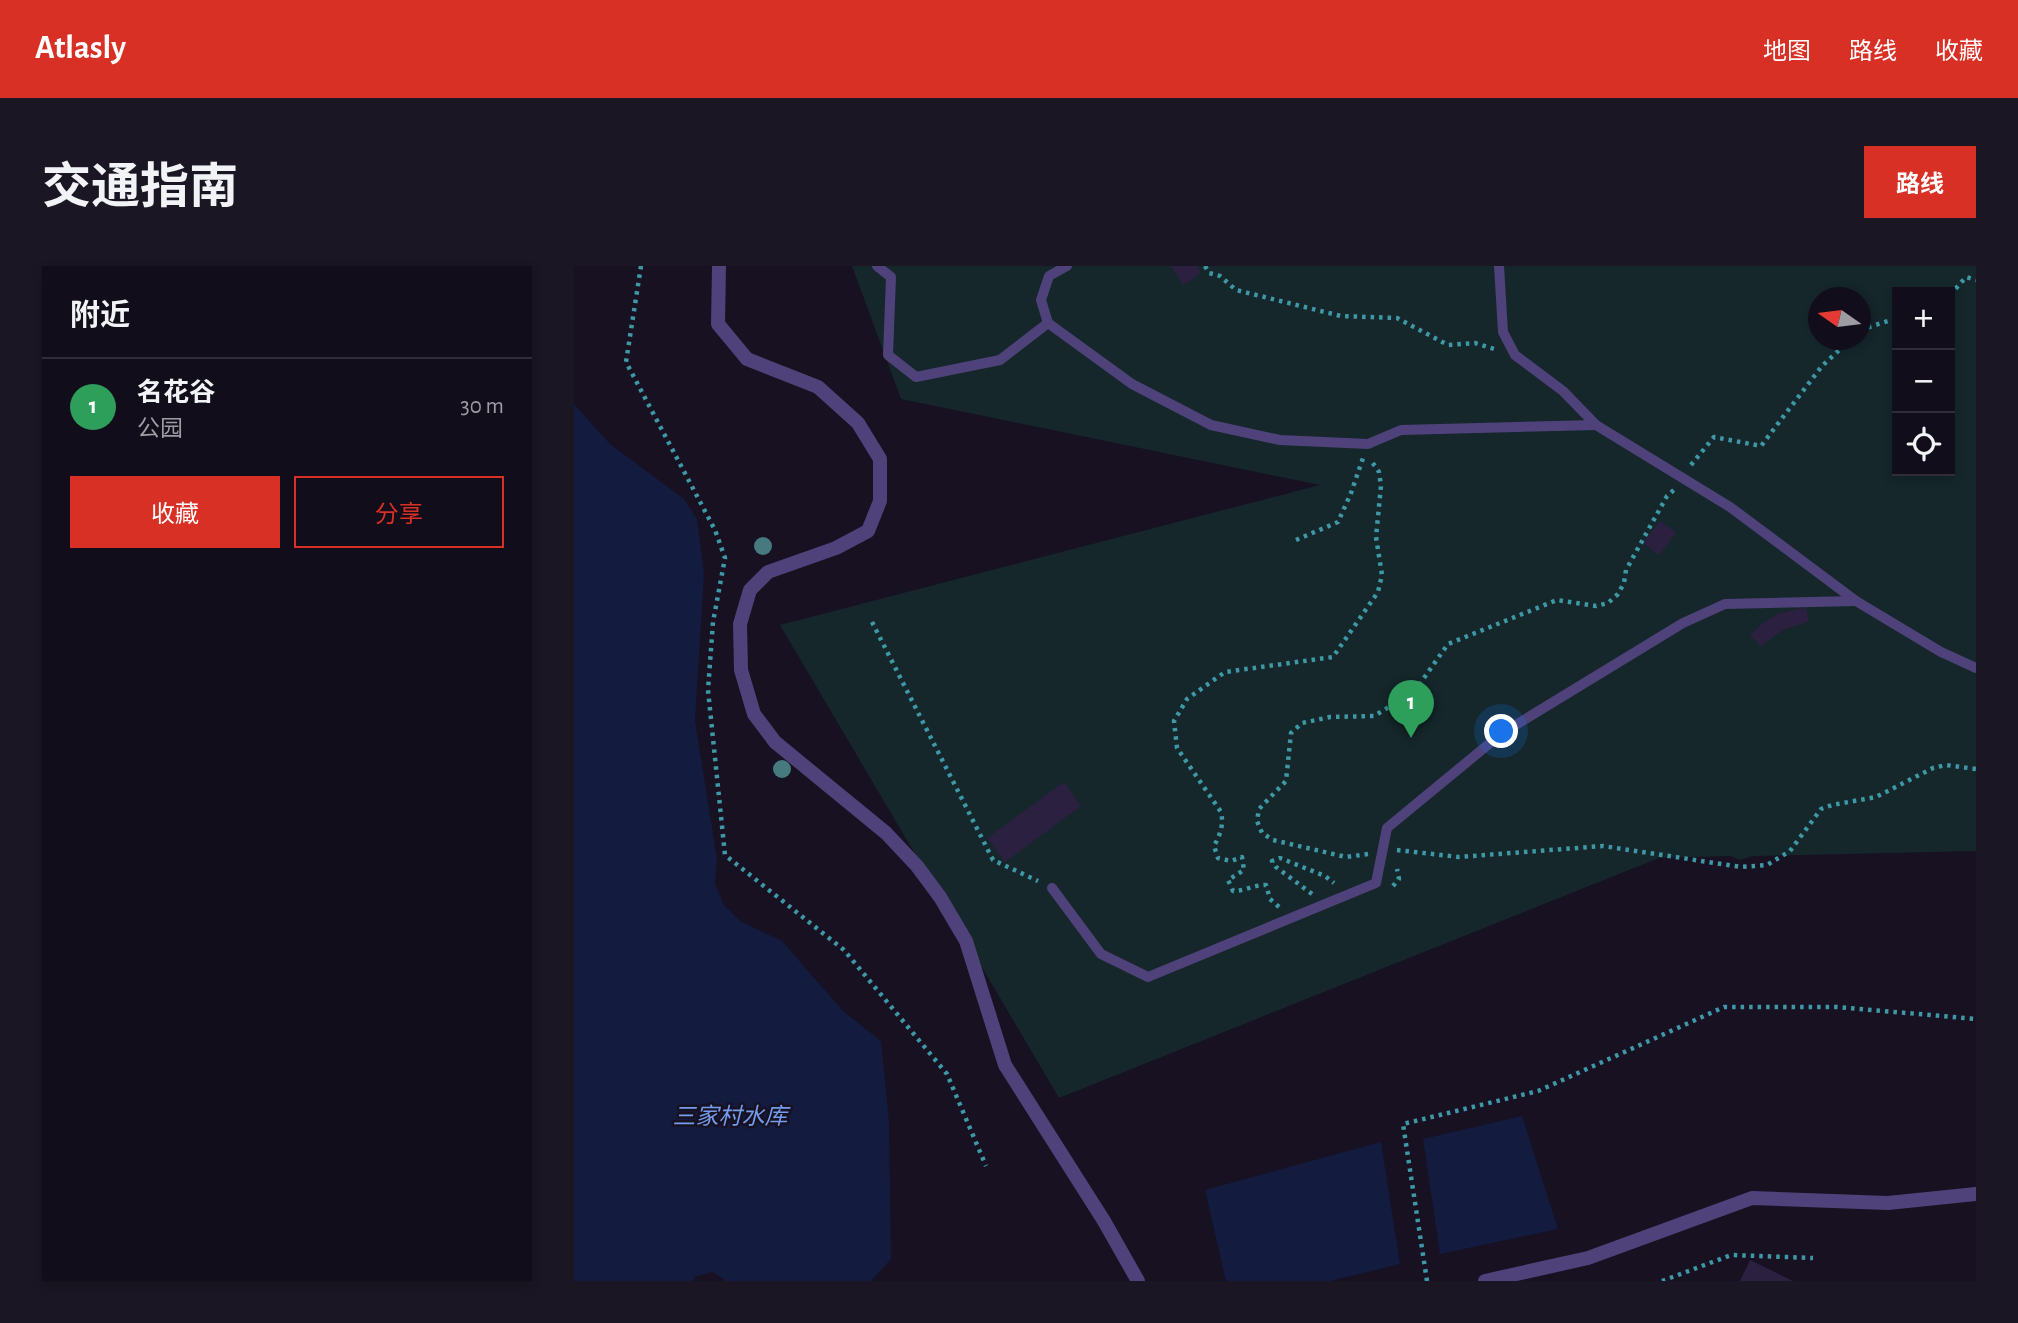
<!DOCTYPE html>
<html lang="zh">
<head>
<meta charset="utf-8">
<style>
  :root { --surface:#110d1a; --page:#1a1623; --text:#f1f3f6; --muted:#9c9ca2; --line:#302d39; --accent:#d93025 }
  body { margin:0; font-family:"Alegreya Sans","Noto Sans SC",sans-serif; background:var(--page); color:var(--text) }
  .controls { position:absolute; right:21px; top:21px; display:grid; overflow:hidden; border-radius:0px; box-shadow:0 4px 10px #0003 }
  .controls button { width:63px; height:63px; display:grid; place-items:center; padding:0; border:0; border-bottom:2px solid var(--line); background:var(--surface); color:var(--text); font:35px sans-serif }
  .compass { position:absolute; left:1234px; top:21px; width:63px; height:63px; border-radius:50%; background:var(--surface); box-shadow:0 4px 10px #0003; rotate:284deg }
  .you { position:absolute; left:928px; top:466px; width:24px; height:24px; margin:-18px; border:5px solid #fff; border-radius:50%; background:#1a73e8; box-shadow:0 0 0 10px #1a73e833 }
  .badge { display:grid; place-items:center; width:46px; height:46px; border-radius:50%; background:var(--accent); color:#fff; font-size:23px; font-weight:700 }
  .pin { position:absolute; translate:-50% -58px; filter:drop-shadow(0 2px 4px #0008) }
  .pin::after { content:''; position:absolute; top:37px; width:24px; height:21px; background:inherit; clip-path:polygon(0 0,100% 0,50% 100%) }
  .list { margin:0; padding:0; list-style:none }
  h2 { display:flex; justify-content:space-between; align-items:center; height:91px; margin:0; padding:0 28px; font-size:30px }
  h2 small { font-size:23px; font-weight:400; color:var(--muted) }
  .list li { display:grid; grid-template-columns:46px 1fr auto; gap:21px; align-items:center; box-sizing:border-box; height:98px; padding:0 28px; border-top:2px solid var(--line) }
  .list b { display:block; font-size:26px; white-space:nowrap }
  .list p { margin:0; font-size:23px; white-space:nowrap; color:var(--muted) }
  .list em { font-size:23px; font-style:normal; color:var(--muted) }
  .actions { display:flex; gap:14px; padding:21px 28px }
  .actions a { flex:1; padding:16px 0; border:2px solid var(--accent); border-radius:0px; text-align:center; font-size:24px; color:var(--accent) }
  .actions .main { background:var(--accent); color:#fff }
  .icon { flex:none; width:38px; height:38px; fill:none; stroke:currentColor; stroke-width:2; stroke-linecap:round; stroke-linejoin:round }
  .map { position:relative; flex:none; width:1402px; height:1015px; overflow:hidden; border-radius:0px }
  header { display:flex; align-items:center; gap:42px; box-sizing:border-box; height:98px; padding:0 35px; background:var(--accent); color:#fff }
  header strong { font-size:33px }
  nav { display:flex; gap:38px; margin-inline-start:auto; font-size:24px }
  .intro { display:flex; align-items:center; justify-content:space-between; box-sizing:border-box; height:168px; padding:0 42px }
  h1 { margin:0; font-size:49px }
  .button { padding:18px 32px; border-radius:0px; background:var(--accent); color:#fff; font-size:24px; font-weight:700 }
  main { display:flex; gap:42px; padding:0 42px }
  aside { flex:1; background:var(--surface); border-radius:0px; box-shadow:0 4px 10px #0003 }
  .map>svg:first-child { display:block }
  .green { fill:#15272b; fill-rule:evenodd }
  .water { fill:#131b3f }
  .building { fill:#2c2040 }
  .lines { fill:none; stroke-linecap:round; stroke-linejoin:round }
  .path { stroke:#3f98a6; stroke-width:4.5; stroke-dasharray:3.5 5; stroke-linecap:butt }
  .service { stroke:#4f427a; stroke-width:10 }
  .minor { stroke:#4f427a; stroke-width:14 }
  .tree { fill:#467a7e }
  .labels { text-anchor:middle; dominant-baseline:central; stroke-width:5; stroke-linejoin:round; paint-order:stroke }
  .water-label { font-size:23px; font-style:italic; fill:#739dec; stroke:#171122 }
</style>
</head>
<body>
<header>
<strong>Atlasly</strong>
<nav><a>地图</a><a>路线</a><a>收藏</a></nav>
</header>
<div class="intro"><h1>交通指南</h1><a class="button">路线</a></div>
<main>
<aside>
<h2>附近<small></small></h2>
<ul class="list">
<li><span class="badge" style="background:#2e9e5b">1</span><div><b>名花谷</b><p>公园</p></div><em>30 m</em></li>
</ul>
<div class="actions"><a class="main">收藏</a><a>分享</a></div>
</aside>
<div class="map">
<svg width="1402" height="1015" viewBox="0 0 1402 1015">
  <rect width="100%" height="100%" fill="#171122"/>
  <path class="green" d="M278,0H1402V585L1179,590L1166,594L1156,590L1085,592L485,832L206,359L746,219L327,133ZM1323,26H1376V205H1323ZM1244,32H1286V74H1244Z"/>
  <g class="water">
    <polygon points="0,138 36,178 110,233 123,253 130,308 121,455 143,593 141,618 150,639 166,655 208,675 269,745 307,775 315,855 317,993 297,1015 152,1015 139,1006 120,1011 120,1015 0,1015"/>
    <polygon points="948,850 984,963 866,988 849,873"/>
    <polygon points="807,876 826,998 756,1015 652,1015 631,924"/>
  </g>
  <g class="building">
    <polygon points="597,0 623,0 627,7 609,19"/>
    <polygon points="1086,255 1102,267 1085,289 1069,277"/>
    <polygon points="1232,341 1235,356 1210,363 1187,380 1176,369 1188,358 1203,348"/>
    <polygon points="490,516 507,540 431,596 413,572"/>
    <polygon points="1176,994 1219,1015 1166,1015"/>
  </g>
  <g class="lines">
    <g class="path">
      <polyline points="67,0 52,96 141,264 151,292 139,356 134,424 151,589 270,684 373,808 412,900"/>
      <polyline points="631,0 635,7 646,10 662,24 767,50 823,52 874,79 901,77 920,83"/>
      <polyline points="1376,29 1392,11 1402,14"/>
      <polyline points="1286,64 1323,52"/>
      <polyline points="1117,199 1140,171 1187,180 1248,100 1276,74"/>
      <polyline points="722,274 764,256 777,227 789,192"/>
      <polyline points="298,356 419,594 464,615"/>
      <polyline points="823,584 885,591 1029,580 1167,601 1193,599 1216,585 1247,543 1258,539 1302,531 1359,502 1372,499 1402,503"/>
      <polyline points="794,588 772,591 699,574 688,567 683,555 685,543 712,515 717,467 728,457 756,451 800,450 840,426 874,378 983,334 1022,340 1034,337 1044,328 1050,317 1052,304 1093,230 1101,223"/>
      <polyline points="819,620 825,613 823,603"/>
      <polyline points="738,628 702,601 698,595 706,592 751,610 760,617"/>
      <path d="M705,641L696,633L692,619C679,619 671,625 659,625L654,614L670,604L668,591L657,595L644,592L640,580C646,569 650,559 647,546L603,482L600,455L613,433L651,406L759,391L804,326L808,309L802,271L807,220L805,206L796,193"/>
      <polyline points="853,1015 829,858 964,825 1150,741 1263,741 1402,753"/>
      <polyline points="1088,1015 1157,989 1239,992"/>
    </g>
    <g class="service">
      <polyline points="303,0 317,11 314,89 342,111 426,94 474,57"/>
      <polyline points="493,0 475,10 467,34 474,57 558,118 637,159 706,174 794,178 827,164 1022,159"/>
      <polyline points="925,0 929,66 941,89 989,125 1022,159 1156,241 1282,335 1367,386 1402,402"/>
      <polyline points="478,622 527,688 574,711 802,617 813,562 927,468 1109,357 1151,338 1282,335"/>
    </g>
    <g class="minor">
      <polyline points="145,0 144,58 173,93 244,121 284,157 306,193 306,235 294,265 262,282 194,306 176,324 166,358 167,404 180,448 201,476 312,567 343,600 366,631 392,675 431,799 530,955 564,1015"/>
      <polyline points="911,1015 1014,992 1178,932 1314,937 1402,928"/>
    </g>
  </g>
  <g class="tree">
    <circle cx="189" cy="280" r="9"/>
    <circle cx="208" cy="503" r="9"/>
  </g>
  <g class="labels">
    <g class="water-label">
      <text x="156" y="851">三家村水库</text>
    </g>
  </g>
</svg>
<div class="controls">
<button>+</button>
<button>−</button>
<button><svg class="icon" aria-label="locate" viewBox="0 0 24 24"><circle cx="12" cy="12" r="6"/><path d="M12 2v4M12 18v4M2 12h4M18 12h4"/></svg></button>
</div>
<svg class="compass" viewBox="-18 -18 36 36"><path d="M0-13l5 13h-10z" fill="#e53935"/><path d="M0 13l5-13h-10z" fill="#9c9ca2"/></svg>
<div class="you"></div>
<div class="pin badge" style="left:837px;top:472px;background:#2e9e5b">1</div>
</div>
</main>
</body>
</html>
